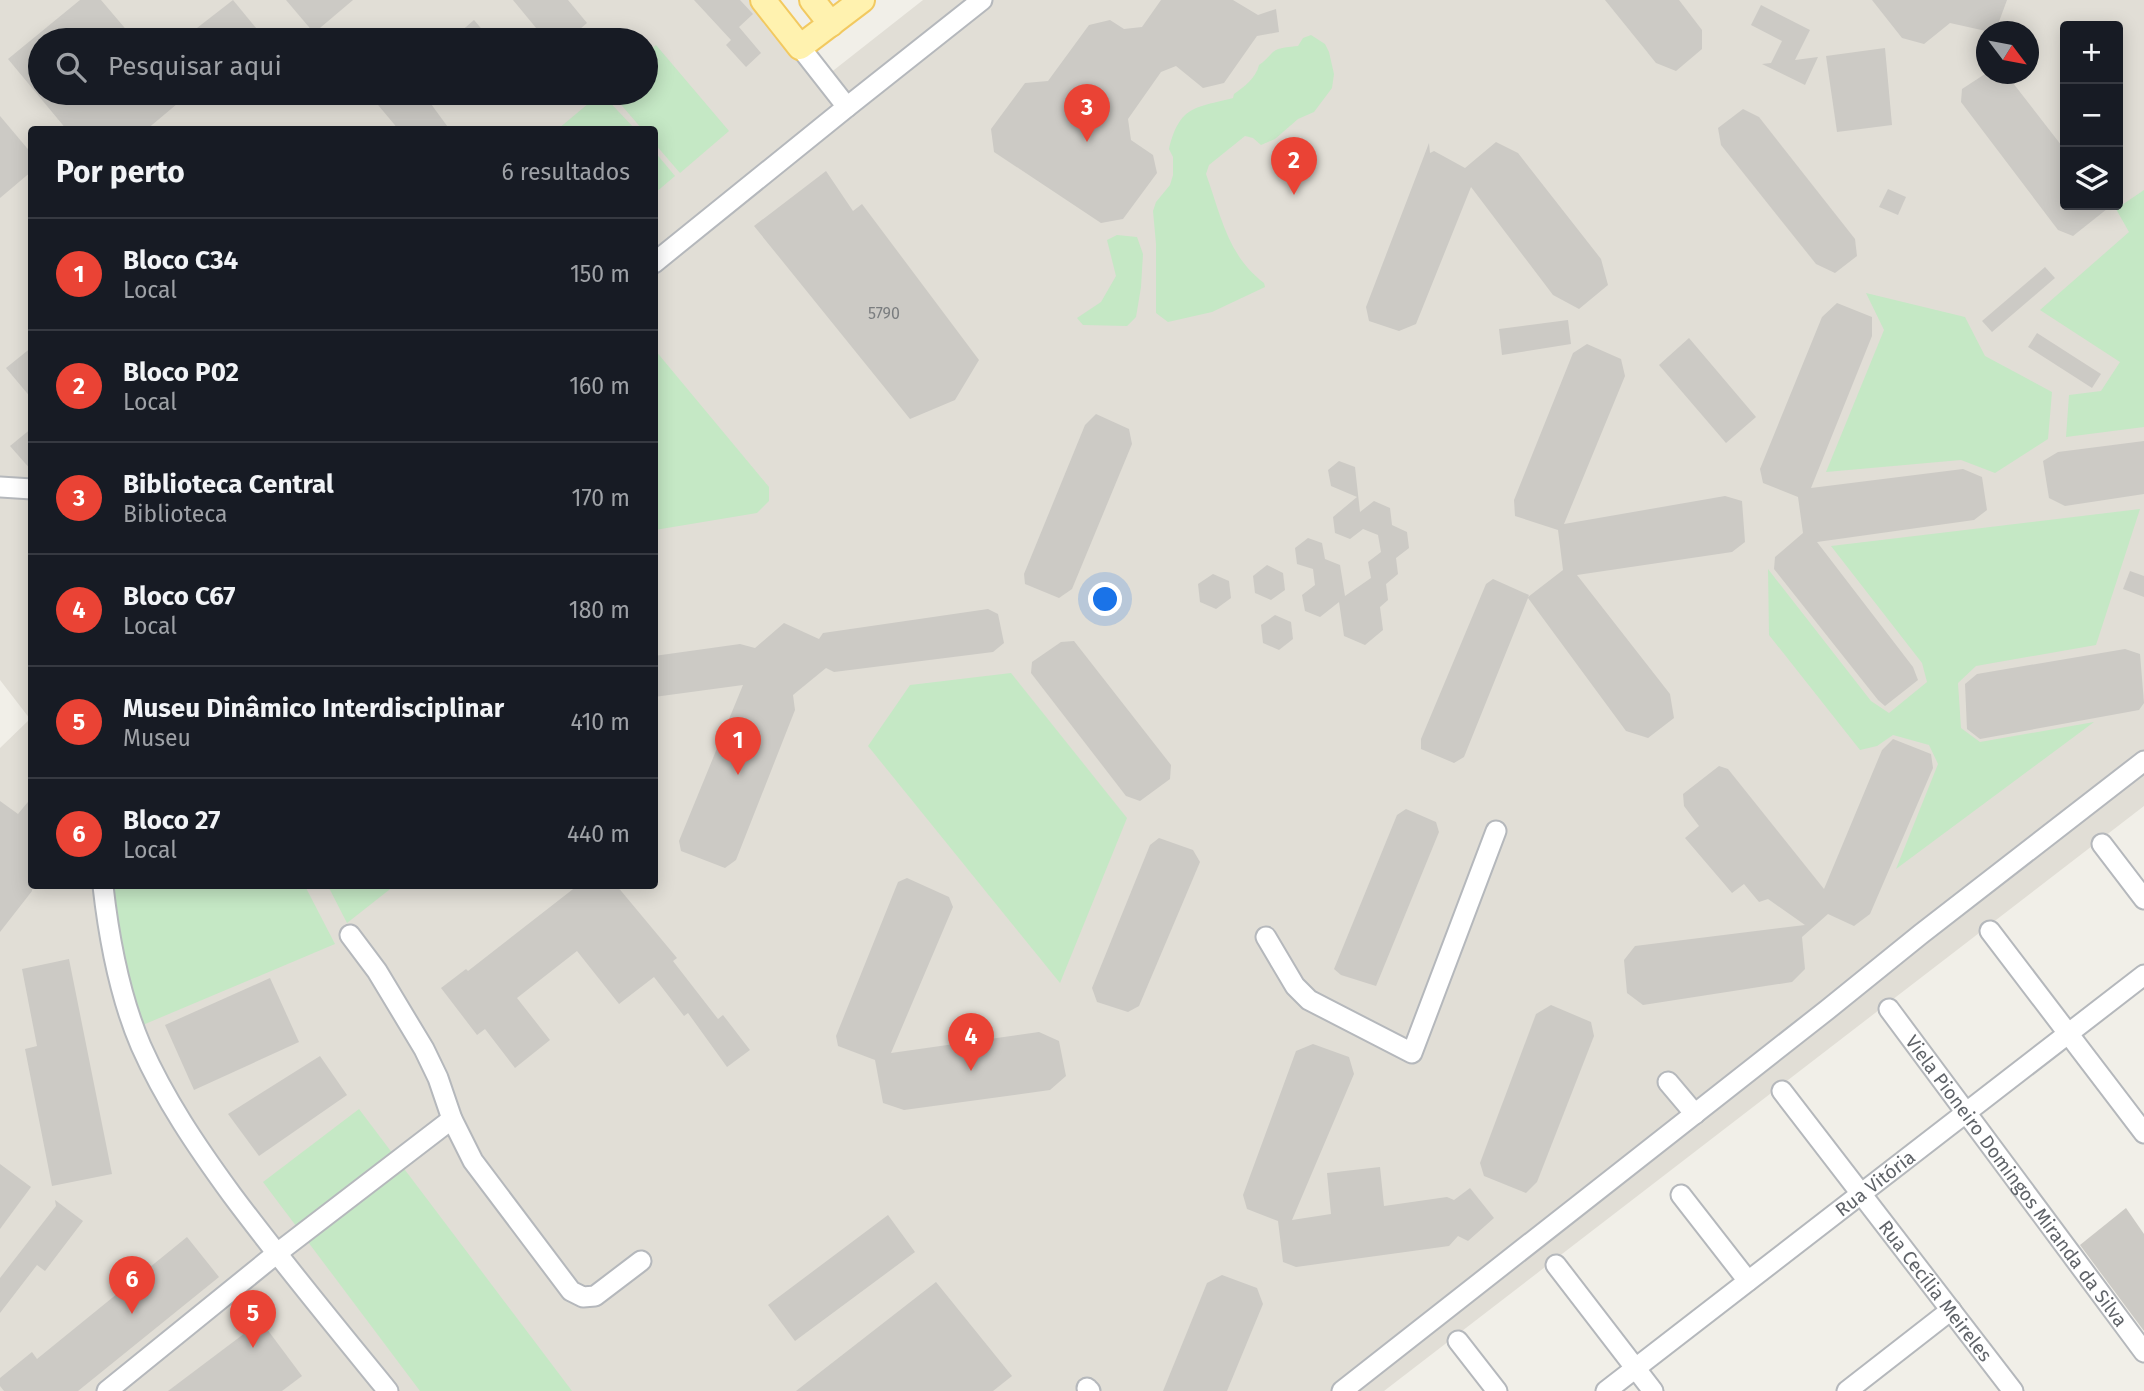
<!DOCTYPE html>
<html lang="pt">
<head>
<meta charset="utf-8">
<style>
  :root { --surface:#171b24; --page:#20242c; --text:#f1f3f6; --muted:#9ea1a6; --line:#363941; --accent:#ea4335 }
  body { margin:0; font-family:"Fira Sans",sans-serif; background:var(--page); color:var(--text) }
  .controls { position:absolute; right:21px; top:21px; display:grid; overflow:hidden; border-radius:7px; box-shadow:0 4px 18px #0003 }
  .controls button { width:63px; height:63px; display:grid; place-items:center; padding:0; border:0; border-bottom:2px solid var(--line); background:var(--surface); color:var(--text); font:35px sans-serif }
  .compass { position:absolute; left:1976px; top:21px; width:63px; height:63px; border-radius:50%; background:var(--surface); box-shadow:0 4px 18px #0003; rotate:122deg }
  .you { position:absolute; left:1106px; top:600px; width:24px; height:24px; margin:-18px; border:5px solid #fff; border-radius:50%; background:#1a73e8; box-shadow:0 0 0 10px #1a73e833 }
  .badge { display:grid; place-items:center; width:46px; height:46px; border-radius:50%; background:var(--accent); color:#fff; font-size:23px; font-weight:700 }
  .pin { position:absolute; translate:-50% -58px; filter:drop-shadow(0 2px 4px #0008) }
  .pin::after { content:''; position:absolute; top:37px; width:24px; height:21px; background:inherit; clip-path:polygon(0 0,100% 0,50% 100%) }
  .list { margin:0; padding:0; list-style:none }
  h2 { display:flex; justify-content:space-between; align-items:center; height:91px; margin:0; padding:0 28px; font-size:30px }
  h2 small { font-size:23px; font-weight:400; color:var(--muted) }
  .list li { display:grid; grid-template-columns:46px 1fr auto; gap:21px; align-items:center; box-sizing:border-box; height:112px; padding:0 28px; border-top:2px solid var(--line) }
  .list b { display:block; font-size:26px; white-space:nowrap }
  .list p { margin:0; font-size:23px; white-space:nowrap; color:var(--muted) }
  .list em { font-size:23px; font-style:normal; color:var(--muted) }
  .icon { flex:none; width:38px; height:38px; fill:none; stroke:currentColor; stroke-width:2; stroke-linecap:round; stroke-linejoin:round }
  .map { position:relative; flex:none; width:2144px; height:1391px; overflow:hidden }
  .search { position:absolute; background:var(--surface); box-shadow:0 4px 18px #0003; left:28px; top:28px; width:630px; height:77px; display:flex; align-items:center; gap:18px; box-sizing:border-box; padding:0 24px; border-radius:38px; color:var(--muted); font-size:26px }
  .panel { position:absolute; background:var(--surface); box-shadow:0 4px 18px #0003; left:28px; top:126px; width:630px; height:763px; border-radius:7px }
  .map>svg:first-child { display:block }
  .education { fill:#e1ded6; fill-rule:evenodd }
  .green { fill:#c5e8c5 }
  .building { fill:#cccac5 }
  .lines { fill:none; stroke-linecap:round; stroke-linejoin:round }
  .minor-casing { stroke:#b5b8bc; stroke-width:23 }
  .major-casing { stroke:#f2c960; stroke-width:28 }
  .minor { stroke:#fff; stroke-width:19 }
  .major { stroke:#fff2af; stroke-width:24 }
  .labels { text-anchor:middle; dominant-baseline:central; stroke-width:6; stroke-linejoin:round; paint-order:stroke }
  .number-label { font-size:16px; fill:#7a7d7f }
  .street-label { font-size:19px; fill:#5f6368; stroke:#fff }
</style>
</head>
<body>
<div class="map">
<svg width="2144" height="1391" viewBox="0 0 2144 1391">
  <rect width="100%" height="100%" fill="#f1efe8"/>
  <path class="education" d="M0,0H758L820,81L923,0H2144V806L1384,1391H0V748L30,719L0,680ZM2065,26H2118V205H2065ZM1986,32H2028V74H1986ZM40,40H646V93H40ZM32,130H654V886H32Z"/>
  <g class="green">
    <path d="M1311,35L1325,44L1329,52L1334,74L1332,88L1314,112L1298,119L1275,139L1261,145L1253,138L1245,136L1209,165L1206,174C1221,215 1227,255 1264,283L1265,287L1212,312L1168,322L1156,313V244L1153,211L1156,202L1170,185L1173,175V157L1169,149C1180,105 1195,108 1233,98L1234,94C1244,87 1256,78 1259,65C1265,61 1268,57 1273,52C1279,47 1290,47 1298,46L1303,38Z"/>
    <polygon points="656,45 729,131 680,173 655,144 654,130 642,129 611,93 646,93 646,54"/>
    <polygon points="601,93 635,129 558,129"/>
    <polygon points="655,152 675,176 655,193 654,193"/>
    <polygon points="2144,190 2144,427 2066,437 2069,395 2101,391 2120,362 2040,310 2129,232 2116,209"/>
    <polygon points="1117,235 1137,237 1143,254 1141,287 1136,317 1127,326 1083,325 1077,318 1101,302 1116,276 1107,240"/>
    <polygon points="1866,293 1965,317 1985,356 2052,392 2048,439 1995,473 1961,460 1826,472 1884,330"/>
    <polygon points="655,350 769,487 769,501 757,513 655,530"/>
    <polygon points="2140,509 2096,645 1976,666 1958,683 1961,728 1980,742 2094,722 1896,869 1938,764 1929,745 1893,735 1877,746 1860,750 1769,635 1768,569 1871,701 1889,713 1927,682 1922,663 1831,546"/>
    <polygon points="1011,673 1127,818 1060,983 868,746 910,685"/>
    <polygon points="109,886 305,886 335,944 138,1027"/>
    <polygon points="328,886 394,886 347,923"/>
    <polygon points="359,1109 572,1391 420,1391 263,1182"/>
  </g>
  <g class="building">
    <polygon points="80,0 101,0 135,40 40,40 40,93 190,93 146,130 67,130 8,59"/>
    <polygon points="233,0 266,40 207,40 197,28"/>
    <polygon points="286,0 353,0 314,33"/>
    <polygon points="513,0 568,0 587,23 567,40 546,40"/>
    <polygon points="694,0 740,0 753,14 739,27 761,53 746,67 726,45 731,40"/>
    <polygon points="1161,0 1233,0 1258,15 1276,9 1279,32 1257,36 1224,83 1203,88 1176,66 1161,72 1128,119 1131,140 1153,155 1157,173 1123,219 1101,223 994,152 991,129 1025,83 1048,81 1089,25 1110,20 1124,29 1142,27"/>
    <polygon points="1605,0 1679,0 1702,30 1702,49 1676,71 1656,63"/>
    <polygon points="1872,0 2007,0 1997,27 1986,31 1950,23 1924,44 1902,38"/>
    <polygon points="1761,5 1810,30 1795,60 1818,57 1805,85 1762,64 1771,63 1782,41 1751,25"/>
    <polygon points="474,20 491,40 451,40"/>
    <polygon points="1885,48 1892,125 1837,132 1826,56"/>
    <polygon points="1985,74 2006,74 2065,150 2065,205 2112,205 2073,236 2058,230 1961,102 1962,89"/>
    <polygon points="368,93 423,93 450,130 399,130"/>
    <polygon points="1743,109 1759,117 1855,239 1857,256 1835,273 1816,264 1721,145 1718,128"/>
    <polygon points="0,116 32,154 32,171 0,198"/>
    <polygon points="1496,142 1518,153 1601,259 1608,285 1579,309 1553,295 1471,187 1416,324 1399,331 1369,321 1366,307 1429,143 1430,153 1434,151 1465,168"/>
    <polygon points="826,171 853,211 862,204 979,360 955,400 910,419 754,226"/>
    <polygon points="1888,189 1906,197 1898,215 1879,207"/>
    <polygon points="2045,267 2055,278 1992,332 1982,321"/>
    <polygon points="1837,303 1872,317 1872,336 1811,488 1963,469 1982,477 1987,510 1974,520 1817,542 1913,667 1918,680 1885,706 1878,700 1774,569 1775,557 1803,533 1798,497 1763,483 1760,469 1822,317"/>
    <polygon points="1568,320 1571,344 1502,355 1499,329"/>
    <polygon points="2037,333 2101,374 2092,388 2028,347"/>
    <polygon points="1689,338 1756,417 1726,443 1659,365"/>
    <polygon points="1587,344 1621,359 1625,376 1564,524 1725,496 1742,501 1745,542 1732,552 1577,575 1670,694 1674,718 1648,738 1626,731 1528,598 1464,757 1454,763 1421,749 1421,739 1486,584 1493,579 1529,595 1528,597 1563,570 1558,530 1515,516 1514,500 1573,353"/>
    <polygon points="32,347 32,399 6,368"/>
    <polygon points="1096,414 1129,429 1132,444 1072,589 1059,598 1025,584 1024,574 1085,425"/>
    <polygon points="32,428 32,471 10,446"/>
    <polygon points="2144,441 2144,494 2065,506 2049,498 2043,461 2058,452"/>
    <polygon points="1339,461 1355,467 1360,512 1374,501 1390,508 1392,525 1407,532 1409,548 1396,558 1398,574 1386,584 1388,600 1380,607 1383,630 1365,645 1344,636 1339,602 1320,617 1305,611 1302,595 1315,585 1313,569 1297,564 1295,548 1308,538 1322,543 1325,559 1340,565 1345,596 1371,578 1368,562 1381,552 1378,535 1363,529 1350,539 1335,533 1333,517 1357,497 1331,486 1328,470"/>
    <polygon points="1267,565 1283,573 1285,590 1271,600 1255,593 1253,576"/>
    <polygon points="2130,571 2144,576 2144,597 2123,589"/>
    <polygon points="1213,574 1229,581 1231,598 1216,609 1200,602 1198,584"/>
    <polygon points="988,609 998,614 1004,643 993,652 834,672 826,668 793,695 795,710 736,860 725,868 681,851 679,841 743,685 654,697 654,656 740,644 755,648 784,623 819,639 823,633"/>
    <polygon points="1275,615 1291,622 1293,639 1279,650 1263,643 1261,625"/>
    <polygon points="1074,641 1171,765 1170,779 1140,801 1126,796 1031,673 1032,662 1061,642"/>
    <polygon points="2125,649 2140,654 2144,703 2139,710 1980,739 1967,729 1965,684 1977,674"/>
    <polygon points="1893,739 1931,754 1933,768 1870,914 1854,926 1828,914 1802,937 1805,969 1792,982 1643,1005 1627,993 1624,960 1635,946 1805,925 1768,899 1759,902 1744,884 1732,893 1685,838 1699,826 1684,806 1683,794 1719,766 1728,769 1824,889 1882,750"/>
    <polygon points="32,797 32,891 0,932 0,801 18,814"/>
    <polygon points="1406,809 1436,822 1439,832 1376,986 1341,975 1334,969 1397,815"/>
    <polygon points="1159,838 1193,850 1200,862 1139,1006 1128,1012 1097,1002 1092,988 1150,845"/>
    <polygon points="907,878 949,897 953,907 891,1053 1039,1032 1059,1041 1066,1076 1050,1090 904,1110 883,1103 875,1060 838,1046 836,1036 898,882"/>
    <polygon points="577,886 617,886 677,958 673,961 718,1019 723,1015 750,1050 727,1067 688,1013 684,1016 654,977 619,1004 577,951 517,998 550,1040 515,1068 485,1029 477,1035 441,988 466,969 468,971"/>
    <polygon points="69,959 112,1174 52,1186 25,1049 37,1046 22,969"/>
    <polygon points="270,978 299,1042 194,1090 165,1025"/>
    <polygon points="1551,1005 1591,1022 1594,1036 1537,1182 1526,1193 1484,1176 1480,1163 1536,1014"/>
    <polygon points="1313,1044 1349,1057 1354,1074 1292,1220 1331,1214 1327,1173 1380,1167 1384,1206 1447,1197 1454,1200 1470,1188 1494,1218 1468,1241 1458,1236 1449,1246 1296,1267 1283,1262 1278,1221 1247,1209 1243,1195 1296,1051"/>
    <polygon points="320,1056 347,1095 259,1156 228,1114"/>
    <polygon points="0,1164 31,1187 0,1229"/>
    <polygon points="55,1200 83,1221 45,1271 37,1265 0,1313 0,1278 56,1206"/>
    <polygon points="2126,1208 2144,1234 2144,1331 2080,1245"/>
    <polygon points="888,1215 915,1252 795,1341 768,1305"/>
    <polygon points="187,1237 219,1277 78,1391 4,1391 0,1386 0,1378 32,1352 37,1359"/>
    <polygon points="1222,1275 1257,1288 1263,1304 1227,1391 1163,1391 1207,1283"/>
    <polygon points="936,1282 1012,1376 993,1391 796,1391"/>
    <polygon points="261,1321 302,1376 282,1391 168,1391"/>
  </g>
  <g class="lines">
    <defs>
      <g id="minor">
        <polyline points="800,47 847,107"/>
        <polyline points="654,263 847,107 982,0"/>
        <polyline points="0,487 32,489"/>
        <polyline points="2102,844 2144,899"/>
        <path d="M103,886C109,939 119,995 141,1046C165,1100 197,1147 232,1195C282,1262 335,1326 388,1391"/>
        <polyline points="1990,931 2144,1133"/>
        <polyline points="350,935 377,971 424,1049 438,1078 452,1119 473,1161 571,1291 583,1297 595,1296 641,1261"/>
        <polyline points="1266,937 1295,986 1309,1000 1412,1053 1496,831"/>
        <path id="s1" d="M1889,1009L2144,1352"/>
        <polyline points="1668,1082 1695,1114"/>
        <path id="s2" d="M1782,1091L2013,1391"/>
        <polyline points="1681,1195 1748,1281"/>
        <polyline points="1556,1265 1653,1391"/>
        <polyline points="1458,1341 1497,1391"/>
        <polyline points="1087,1388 1090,1391"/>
        <polyline points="107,1391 276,1254 452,1119"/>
        <polyline points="1342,1391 1827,1010 1921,934 2144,761"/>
        <path id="s3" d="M1606,1391L2144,975"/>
        <polyline points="1847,1391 1951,1310"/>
      </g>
      <g id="major">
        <polyline points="763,0 800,47 862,0"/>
        <polyline points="812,0 831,24"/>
      </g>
    </defs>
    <use href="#minor" class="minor-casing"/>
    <use href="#major" class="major-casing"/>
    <use href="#minor" class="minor"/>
    <use href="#major" class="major"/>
  </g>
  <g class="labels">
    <g class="number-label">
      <text x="884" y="313">5790</text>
    </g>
    <g class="street-label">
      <text stroke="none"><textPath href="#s1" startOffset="214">Viela Pioneiro Domingos Miranda da Silva</textPath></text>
      <text stroke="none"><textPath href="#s3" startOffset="340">Rua Vitória</textPath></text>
      <text stroke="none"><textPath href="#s2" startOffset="252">Rua Cecília Meireles</textPath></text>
    </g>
  </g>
</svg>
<div class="controls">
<button>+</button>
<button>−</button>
<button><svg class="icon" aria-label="layers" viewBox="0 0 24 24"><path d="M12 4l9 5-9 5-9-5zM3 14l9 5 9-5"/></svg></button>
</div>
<svg class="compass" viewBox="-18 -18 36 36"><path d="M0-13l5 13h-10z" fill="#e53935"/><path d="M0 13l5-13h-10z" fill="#9ea1a6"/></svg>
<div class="you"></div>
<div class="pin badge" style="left:738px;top:775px">1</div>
<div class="pin badge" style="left:1294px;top:195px">2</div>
<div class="pin badge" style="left:1087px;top:142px">3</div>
<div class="pin badge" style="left:971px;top:1071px">4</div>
<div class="pin badge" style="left:253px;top:1348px">5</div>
<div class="pin badge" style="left:132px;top:1314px">6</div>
<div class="search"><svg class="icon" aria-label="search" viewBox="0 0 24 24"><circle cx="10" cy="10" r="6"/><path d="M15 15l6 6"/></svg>Pesquisar aqui</div>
<section class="panel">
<h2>Por perto<small>6 resultados</small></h2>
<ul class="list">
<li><span class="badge">1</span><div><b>Bloco C34</b><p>Local</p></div><em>150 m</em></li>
<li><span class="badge">2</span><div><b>Bloco P02</b><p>Local</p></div><em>160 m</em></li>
<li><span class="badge">3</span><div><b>Biblioteca Central</b><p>Biblioteca</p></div><em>170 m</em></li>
<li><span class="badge">4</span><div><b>Bloco C67</b><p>Local</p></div><em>180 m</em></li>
<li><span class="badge">5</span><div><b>Museu Dinâmico Interdisciplinar</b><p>Museu</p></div><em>410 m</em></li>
<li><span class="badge">6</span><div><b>Bloco 27</b><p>Local</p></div><em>440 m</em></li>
</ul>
</section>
</div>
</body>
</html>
